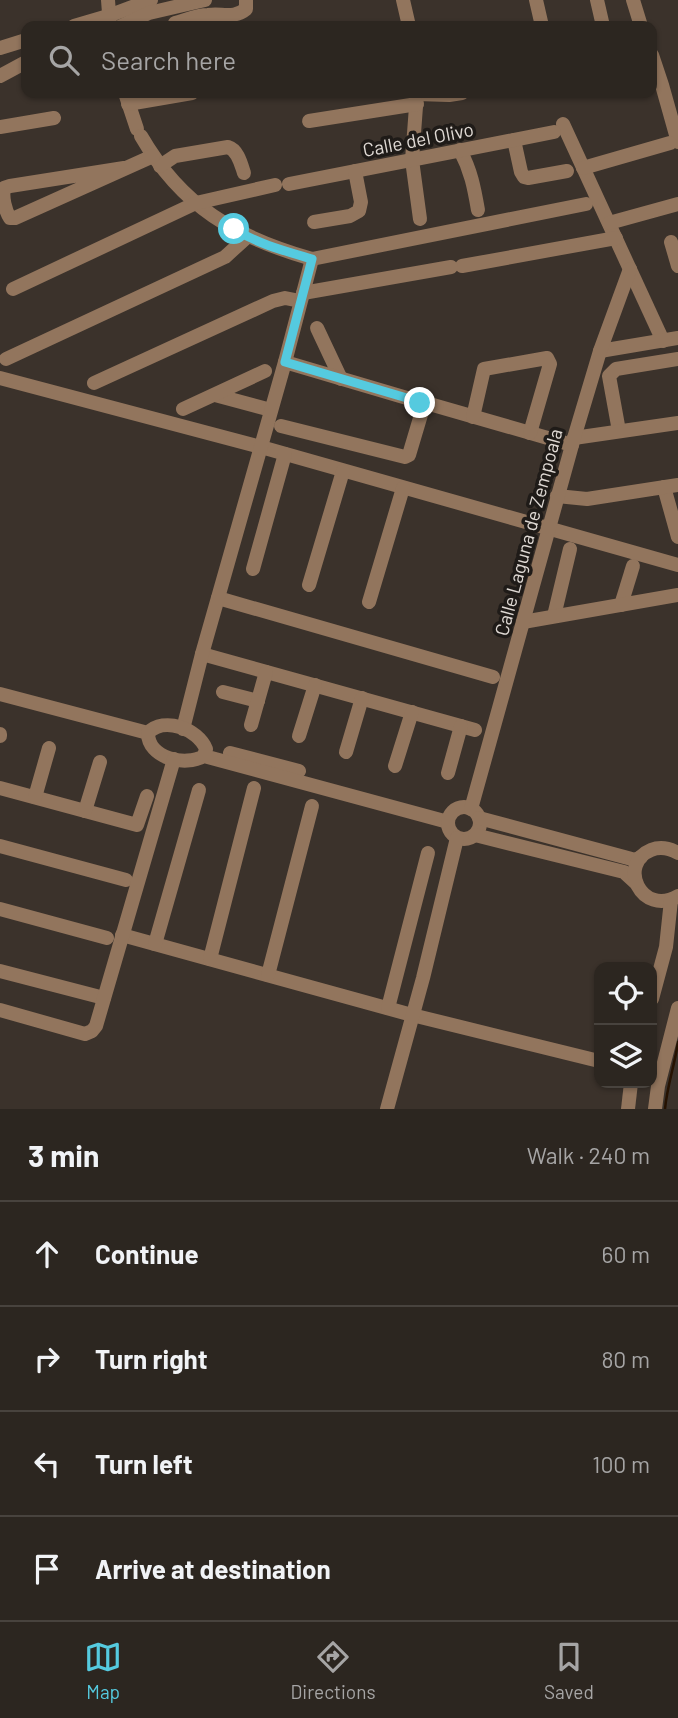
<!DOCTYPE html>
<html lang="en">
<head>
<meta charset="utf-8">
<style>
  :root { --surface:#2c2620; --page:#342e29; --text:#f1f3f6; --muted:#a6a5a5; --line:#48433e; --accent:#55cadf }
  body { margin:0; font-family:Barlow,sans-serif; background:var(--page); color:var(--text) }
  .controls { position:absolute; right:21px; bottom:21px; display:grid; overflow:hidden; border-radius:14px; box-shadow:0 2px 5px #0004 }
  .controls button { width:63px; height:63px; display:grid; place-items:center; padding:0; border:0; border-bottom:2px solid var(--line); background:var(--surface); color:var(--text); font:35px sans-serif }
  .stop { position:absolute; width:21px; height:21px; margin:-16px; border:5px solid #55cadf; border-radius:50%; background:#fff }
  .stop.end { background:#55cadf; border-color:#fff; box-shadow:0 2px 7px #0008 }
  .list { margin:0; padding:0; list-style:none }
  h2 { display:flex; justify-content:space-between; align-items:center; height:91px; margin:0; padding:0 28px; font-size:30px }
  h2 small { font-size:23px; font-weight:400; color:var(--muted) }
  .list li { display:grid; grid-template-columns:46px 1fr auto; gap:21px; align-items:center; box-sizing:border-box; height:105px; padding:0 28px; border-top:2px solid var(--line) }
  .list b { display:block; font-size:26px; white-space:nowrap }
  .list em { font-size:23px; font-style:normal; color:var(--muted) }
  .icon { flex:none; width:38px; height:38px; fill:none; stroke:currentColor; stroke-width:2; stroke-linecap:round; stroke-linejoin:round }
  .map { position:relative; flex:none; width:678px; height:1109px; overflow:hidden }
  .search { position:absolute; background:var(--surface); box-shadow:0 2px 5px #0004; left:21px; right:21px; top:21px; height:77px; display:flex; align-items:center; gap:18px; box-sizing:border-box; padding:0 24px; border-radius:14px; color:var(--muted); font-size:26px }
  .sheet { height:511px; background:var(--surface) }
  nav { display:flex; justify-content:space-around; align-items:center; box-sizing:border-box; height:98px; border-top:2px solid var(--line); background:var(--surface); font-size:19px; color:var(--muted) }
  nav a { display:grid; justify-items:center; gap:4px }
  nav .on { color:var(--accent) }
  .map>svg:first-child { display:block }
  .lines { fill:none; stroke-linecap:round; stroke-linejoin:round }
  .stream { stroke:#261201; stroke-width:2.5 }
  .minor { stroke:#92755d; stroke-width:14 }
  .route { stroke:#55cadf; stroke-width:9 }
  .labels { text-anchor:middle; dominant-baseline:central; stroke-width:7; stroke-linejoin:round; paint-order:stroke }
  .street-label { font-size:19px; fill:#e0dad5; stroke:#1f1b18 }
</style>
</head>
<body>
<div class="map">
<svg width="678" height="1109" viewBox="0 0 678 1109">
  <rect width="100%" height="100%" fill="#3b322b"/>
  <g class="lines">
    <path class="stream" d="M665,1109C667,1086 675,1064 678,1042"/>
    <g class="minor">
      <polyline points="108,0 110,26"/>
      <polyline points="403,0 409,26"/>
      <polyline points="536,0 542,26"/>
      <polyline points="597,0 603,26"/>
      <polyline points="633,0 641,26"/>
      <path d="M175,23C186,20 197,15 208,15C222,13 234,19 246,9V0"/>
      <polyline points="74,26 108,16 151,0"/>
      <polyline points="121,26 149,13 205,0"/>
      <polyline points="0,48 26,40"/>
      <polyline points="652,55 662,85 678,142"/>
      <polyline points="0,76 26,62"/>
      <polyline points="125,93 137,129"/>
      <polyline points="417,93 412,160 420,219"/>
      <polyline points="417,94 449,95 462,93"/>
      <polyline points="128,104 192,93"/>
      <polyline points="309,121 417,104"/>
      <polyline points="563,124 663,341"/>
      <polyline points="0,127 54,118"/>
      <path d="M141,136C182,207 235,237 312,259L586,204"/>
      <polyline points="514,140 521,172 524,177 528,178 567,171"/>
      <path d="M460,150C471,171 474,187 478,210"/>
      <path d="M160,166L175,156L228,147C238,150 241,164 244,173"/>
      <path d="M124,168L10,186L4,188C2,197 5,210 10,218H15L153,156"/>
      <polyline points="583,168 670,143"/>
      <polyline points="289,184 554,132"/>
      <polyline points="314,222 350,216 359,211 361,202 355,171"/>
      <polyline points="609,223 678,204"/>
      <polyline points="671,242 678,266"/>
      <polyline points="462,266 616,238"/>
      <polyline points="13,289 196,203 275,185"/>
      <polyline points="303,293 451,267"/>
      <polyline points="317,328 341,379"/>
      <polyline points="600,351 678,338"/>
      <polyline points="6,359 225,257 247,237"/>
      <polyline points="0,378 261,447 678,565"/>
      <polyline points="94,383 273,301 285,298 300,301"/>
      <polyline points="215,395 271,410"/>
      <polyline points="433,405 572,445"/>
      <polyline points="183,409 265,371"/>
      <polyline points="473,417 484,369 547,358 550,364 530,433"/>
      <polyline points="281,426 405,457 409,455 423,408 417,401 285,362"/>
      <polyline points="619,431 609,376 616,369 678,359"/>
      <polyline points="574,438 678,423"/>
      <polyline points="664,487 678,537"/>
      <polyline points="557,496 587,499 678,485"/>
      <polyline points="253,569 285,454"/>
      <polyline points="309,585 343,471"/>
      <polyline points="218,598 493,677"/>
      <polyline points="369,602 403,488"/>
      <polyline points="621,605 633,566"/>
      <polyline points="554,616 570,549"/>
      <polyline points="523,622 678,595"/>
      <polyline points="202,654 475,730"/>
      <polyline points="223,692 258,701"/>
      <polyline points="0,694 148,733"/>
      <polyline points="251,725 266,672"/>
      <polyline points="183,729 202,654 285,362 312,259"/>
      <polyline points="0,736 0,734"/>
      <polyline points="299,736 315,685"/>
      <polyline points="346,752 362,698"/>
      <polyline points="230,753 299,771"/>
      <path d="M204,756L206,749C198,729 164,716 148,733C148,758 185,767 204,756L448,822"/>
      <polyline points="395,766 412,712"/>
      <polyline points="448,773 461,726"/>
      <polyline points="0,788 137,825 147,796"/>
      <polyline points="35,797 49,748"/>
      <circle cx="464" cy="823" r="16"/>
      <polyline points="471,809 574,438 600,351 630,269"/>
      <polyline points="85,811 100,762"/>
      <polyline points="479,818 628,858 635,860 641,857"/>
      <polyline points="475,835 624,872 636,883"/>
      <polyline points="0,846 126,880"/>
      <path d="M678,853C669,848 661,846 651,850C617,864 641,917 678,896"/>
      <polyline points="0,909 107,938"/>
      <polyline points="122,935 412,1015 599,1061"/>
      <polyline points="155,944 199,790"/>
      <polyline points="210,959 254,788"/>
      <polyline points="0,971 104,998"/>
      <polyline points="268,975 312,806"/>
      <polyline points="652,999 666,947 671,900"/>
      <polyline points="388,1008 428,853"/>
      <polyline points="0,1010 85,1034 92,1031 96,1026 174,759"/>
      <polyline points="387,1109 423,978 457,838"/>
      <polyline points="628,1109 631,1083"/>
      <polyline points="655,1109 658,1086 678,1008"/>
    </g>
  </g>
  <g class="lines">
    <path class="route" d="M234,229C258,244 285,251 312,259L285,362L417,401L420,403"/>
  </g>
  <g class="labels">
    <g class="street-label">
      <text transform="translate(418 139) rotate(-11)">Calle del Olivo</text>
      <text transform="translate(528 532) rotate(-75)">Calle Laguna de Zempoala</text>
    </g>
  </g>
</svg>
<div class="controls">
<button><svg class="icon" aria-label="locate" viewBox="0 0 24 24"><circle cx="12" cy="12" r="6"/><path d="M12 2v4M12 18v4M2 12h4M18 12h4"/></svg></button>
<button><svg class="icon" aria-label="layers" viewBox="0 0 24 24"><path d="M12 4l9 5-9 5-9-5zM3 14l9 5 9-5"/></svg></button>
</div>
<div class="stop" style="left:234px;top:229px"></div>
<div class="stop end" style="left:420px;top:403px"></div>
<div class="search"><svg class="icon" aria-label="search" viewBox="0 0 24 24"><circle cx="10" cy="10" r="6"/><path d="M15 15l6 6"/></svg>Search here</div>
</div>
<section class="sheet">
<h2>3 min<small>Walk · 240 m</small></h2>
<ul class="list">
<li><svg class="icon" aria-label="ahead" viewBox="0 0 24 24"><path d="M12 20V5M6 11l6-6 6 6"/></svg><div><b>Continue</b></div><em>60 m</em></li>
<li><svg class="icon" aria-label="right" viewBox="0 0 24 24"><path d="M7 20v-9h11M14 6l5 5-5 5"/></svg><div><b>Turn right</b></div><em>80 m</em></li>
<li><svg class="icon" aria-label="left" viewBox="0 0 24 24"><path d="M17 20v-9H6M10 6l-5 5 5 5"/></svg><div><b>Turn left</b></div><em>100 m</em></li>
<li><svg class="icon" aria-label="arrive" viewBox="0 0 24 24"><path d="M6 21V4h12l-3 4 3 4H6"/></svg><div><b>Arrive at destination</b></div></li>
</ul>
</section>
<nav>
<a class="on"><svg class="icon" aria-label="map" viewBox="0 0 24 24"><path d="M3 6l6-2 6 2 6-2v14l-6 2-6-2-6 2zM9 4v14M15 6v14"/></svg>Map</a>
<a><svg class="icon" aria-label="directions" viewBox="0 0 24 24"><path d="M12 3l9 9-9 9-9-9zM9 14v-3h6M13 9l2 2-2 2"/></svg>Directions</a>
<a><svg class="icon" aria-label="saved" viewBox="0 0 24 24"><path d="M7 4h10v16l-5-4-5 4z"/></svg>Saved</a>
</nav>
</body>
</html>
